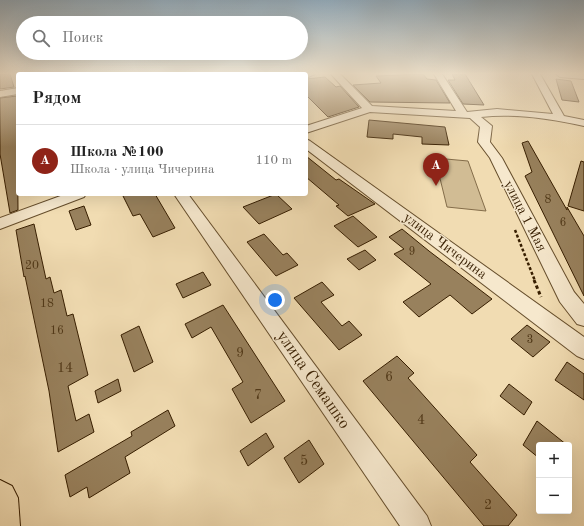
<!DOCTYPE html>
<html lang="ru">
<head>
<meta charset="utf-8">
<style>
  :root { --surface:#fff; --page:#f6f6f6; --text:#222; --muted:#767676; --line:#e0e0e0; --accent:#8f2418 }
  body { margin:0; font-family:"Old Standard TT",serif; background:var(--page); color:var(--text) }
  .controls { position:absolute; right:12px; bottom:12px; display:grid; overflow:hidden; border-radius:4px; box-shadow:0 4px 16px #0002 }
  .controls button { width:36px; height:36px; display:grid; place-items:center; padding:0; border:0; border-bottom:1px solid var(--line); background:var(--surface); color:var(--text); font:20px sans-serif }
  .you { position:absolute; left:275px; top:300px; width:14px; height:14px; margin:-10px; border:3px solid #fff; border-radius:50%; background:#1a73e8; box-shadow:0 0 0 6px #1a73e833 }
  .badge { display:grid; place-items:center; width:26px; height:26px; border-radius:50%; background:var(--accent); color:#fff; font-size:13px; font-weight:700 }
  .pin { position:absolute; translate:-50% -33px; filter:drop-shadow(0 1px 2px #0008) }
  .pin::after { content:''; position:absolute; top:21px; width:14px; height:12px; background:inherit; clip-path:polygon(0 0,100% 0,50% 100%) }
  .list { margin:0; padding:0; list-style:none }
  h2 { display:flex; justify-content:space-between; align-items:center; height:52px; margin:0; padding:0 16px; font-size:17px }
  h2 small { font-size:13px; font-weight:400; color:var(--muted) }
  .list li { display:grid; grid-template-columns:26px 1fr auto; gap:12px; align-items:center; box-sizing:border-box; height:72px; padding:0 16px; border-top:1px solid var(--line) }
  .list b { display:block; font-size:15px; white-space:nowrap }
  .list p { margin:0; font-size:13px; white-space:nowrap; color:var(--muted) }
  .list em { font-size:13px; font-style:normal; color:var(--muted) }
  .icon { flex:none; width:22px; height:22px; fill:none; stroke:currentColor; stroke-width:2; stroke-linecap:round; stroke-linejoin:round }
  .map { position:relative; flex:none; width:584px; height:526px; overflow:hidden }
  .search { position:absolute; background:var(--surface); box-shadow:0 4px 16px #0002; left:16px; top:16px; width:292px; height:44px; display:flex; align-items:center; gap:10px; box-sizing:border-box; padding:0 14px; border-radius:22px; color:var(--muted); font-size:15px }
  .panel { position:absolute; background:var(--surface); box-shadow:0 4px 16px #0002; left:16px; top:72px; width:292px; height:124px; border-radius:4px }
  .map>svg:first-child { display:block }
  .green { fill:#d1bc94; stroke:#846d4a }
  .building { fill:#98815d; stroke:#371e00 }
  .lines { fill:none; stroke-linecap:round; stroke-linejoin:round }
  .minor-casing { stroke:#664e2c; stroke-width:2 }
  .primary-casing { stroke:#371e00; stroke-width:2 }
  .path-far1 { stroke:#371e00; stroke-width:2.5; stroke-dasharray:3 2; stroke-linecap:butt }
  .path { stroke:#371e00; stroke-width:3; stroke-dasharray:3.5 2.5; stroke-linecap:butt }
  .minor { fill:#f6e8cd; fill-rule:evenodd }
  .primary { fill:#f1dcb2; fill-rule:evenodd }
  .labels { text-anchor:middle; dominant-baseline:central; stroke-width:3; stroke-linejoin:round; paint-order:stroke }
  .number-label { font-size:12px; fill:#4f3717 }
  .street-label { font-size:14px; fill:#371e00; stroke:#f6e8cd }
  .near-number-label { font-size:14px; fill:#4f3717 }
  .near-street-label { font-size:17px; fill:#371e00; stroke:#f6e8cd }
</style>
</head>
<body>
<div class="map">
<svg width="584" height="526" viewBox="0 0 584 526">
  <rect width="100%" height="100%" fill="#f1dcb2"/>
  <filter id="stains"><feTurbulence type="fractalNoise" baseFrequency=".005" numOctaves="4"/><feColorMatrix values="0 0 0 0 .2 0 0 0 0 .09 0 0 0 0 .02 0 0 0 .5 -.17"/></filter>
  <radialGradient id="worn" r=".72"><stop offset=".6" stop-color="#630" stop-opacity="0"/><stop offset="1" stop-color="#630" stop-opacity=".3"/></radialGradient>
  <polygon class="green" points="435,158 468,161 486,211 447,207"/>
  <g class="building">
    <polygon points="0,74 10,74 14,87 0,89"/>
    <polygon points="423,74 427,79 436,80 450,103 370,102 353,85 381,83 376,76"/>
    <polygon points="452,74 465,74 484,105 463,104 448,80 455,80"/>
    <polygon points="325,77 336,87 340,86 359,107 328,117 306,95 306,79"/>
    <polygon points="556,79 571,81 579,102 562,100"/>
    <polygon points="17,96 18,210 10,213 0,154 0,98"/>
    <polygon points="369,120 445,127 449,145 422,144 422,137 393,134 393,139 367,137"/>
    <polygon points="528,141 567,210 567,207 584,236 584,296 525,176 532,172 522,143"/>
    <polygon points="306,156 336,180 339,179 375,204 348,216 336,206 339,205 306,177"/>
    <polygon points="581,161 584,162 584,211 568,206"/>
    <polygon points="122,194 155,194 175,228 153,237 140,214 133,216"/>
    <polygon points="276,194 292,209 259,224 243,207"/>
    <polygon points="84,206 91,225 76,230 69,211"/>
    <polygon points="353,216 377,237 358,247 334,226"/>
    <polygon points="34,224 46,279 50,277 54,293 61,290 67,316 73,314 88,375 68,386 76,421 89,414 94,432 58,452 49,391 25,276 24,277 16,230"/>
    <polygon points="402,229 429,251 492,299 472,314 450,295 419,317 403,302 431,284 394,254 404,249 389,237"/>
    <polygon points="264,234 283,255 287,253 298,265 276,276 247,242"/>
    <polygon points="365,250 376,260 359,270 347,259"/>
    <polygon points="203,272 211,285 183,298 176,284"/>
    <polygon points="322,282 334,295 321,302 342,326 349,321 362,335 339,350 294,298"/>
    <polygon points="223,305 285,401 251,423 232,389 243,382 211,327 192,338 185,324"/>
    <polygon points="527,325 550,342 533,357 511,339"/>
    <polygon points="139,326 153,362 134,372 121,335"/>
    <polygon points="397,356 414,373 408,378 477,455 470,462 517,515 508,526 484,526 363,381"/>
    <polygon points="567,362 584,374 584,400 555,380"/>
    <polygon points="118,379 121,391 98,403 95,391"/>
    <polygon points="509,384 532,402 524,415 500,396"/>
    <polygon points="168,410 175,426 125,457 130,473 89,498 87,487 70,497 65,475 132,436 131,432"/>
    <polygon points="537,421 567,445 539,445 539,458 523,445"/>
    <polygon points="266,433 274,447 248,466 240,451"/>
    <polygon points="309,440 324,464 299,483 284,458"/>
  </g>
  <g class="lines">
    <defs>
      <g id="minor">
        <polygon points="302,74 315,74 306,78 306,74"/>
        <path d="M331,74H340L372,106L456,111L434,74H442L467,112L497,109L553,114L532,74H540L564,116L584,120V126C551,119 515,113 481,117L492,126L490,142L502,158L574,292L584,304V326L577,324L560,302L490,158L478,142L480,127L470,118L370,112L306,133V126L362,108Z"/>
        <polygon points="556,74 584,74 584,79 560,77"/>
        <polygon points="18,88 18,94 0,97 0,91"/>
        <polygon points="306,139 310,141 584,337 584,359 577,356 306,149"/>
        <polygon points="66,194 86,194 84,197 0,229 0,218"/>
        <polygon points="174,194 188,194 427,516 431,526 400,526"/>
      </g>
      <polygon id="primary" points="0,480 12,486 18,498 20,526 0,526"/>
    </defs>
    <use href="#minor" class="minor-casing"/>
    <use href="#primary" class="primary-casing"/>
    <polyline class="path-far1" points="515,230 535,281"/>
    <polyline class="path" points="534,280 541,297"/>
    <use href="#minor" class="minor"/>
    <use href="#primary" class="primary"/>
  </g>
  <linearGradient id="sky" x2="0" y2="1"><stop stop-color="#92aaba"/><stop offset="0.5" stop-color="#f9efdc"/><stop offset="1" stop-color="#f9efdc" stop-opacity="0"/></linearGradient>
  <rect width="584" height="147" fill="url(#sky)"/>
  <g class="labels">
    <g class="number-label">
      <text x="548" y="200">8</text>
      <text x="563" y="223">6</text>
      <text x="412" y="252">9</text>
      <text x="32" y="266">20</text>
      <text x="47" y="304">18</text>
      <text x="57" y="331">16</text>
      <text x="530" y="340">3</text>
    </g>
    <g class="street-label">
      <text transform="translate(525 216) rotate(63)">улица 1 Мая</text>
      <text transform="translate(445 246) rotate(37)">улица Чичерина</text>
    </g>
    <g class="near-number-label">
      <text x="240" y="353">9</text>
      <text x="65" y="368">14</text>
      <text x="389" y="377">6</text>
      <text x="258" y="395">7</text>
      <text x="421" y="420">4</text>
      <text x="304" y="461">5</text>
      <text x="488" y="505">2</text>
    </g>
    <g class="near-street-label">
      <text transform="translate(313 380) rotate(55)">улица Семашко</text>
    </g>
  </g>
  <rect width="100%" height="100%" filter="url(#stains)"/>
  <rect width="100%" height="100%" fill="url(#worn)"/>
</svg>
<div class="controls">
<button>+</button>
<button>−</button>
</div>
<div class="you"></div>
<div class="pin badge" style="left:436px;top:186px">A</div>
<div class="search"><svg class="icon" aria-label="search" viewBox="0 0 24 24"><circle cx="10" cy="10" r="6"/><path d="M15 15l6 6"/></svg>Поиск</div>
<section class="panel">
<h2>Рядом<small></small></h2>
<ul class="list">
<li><span class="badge">A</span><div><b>Школа №100</b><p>Школа · улица Чичерина</p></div><em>110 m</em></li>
</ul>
</section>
</div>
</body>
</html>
